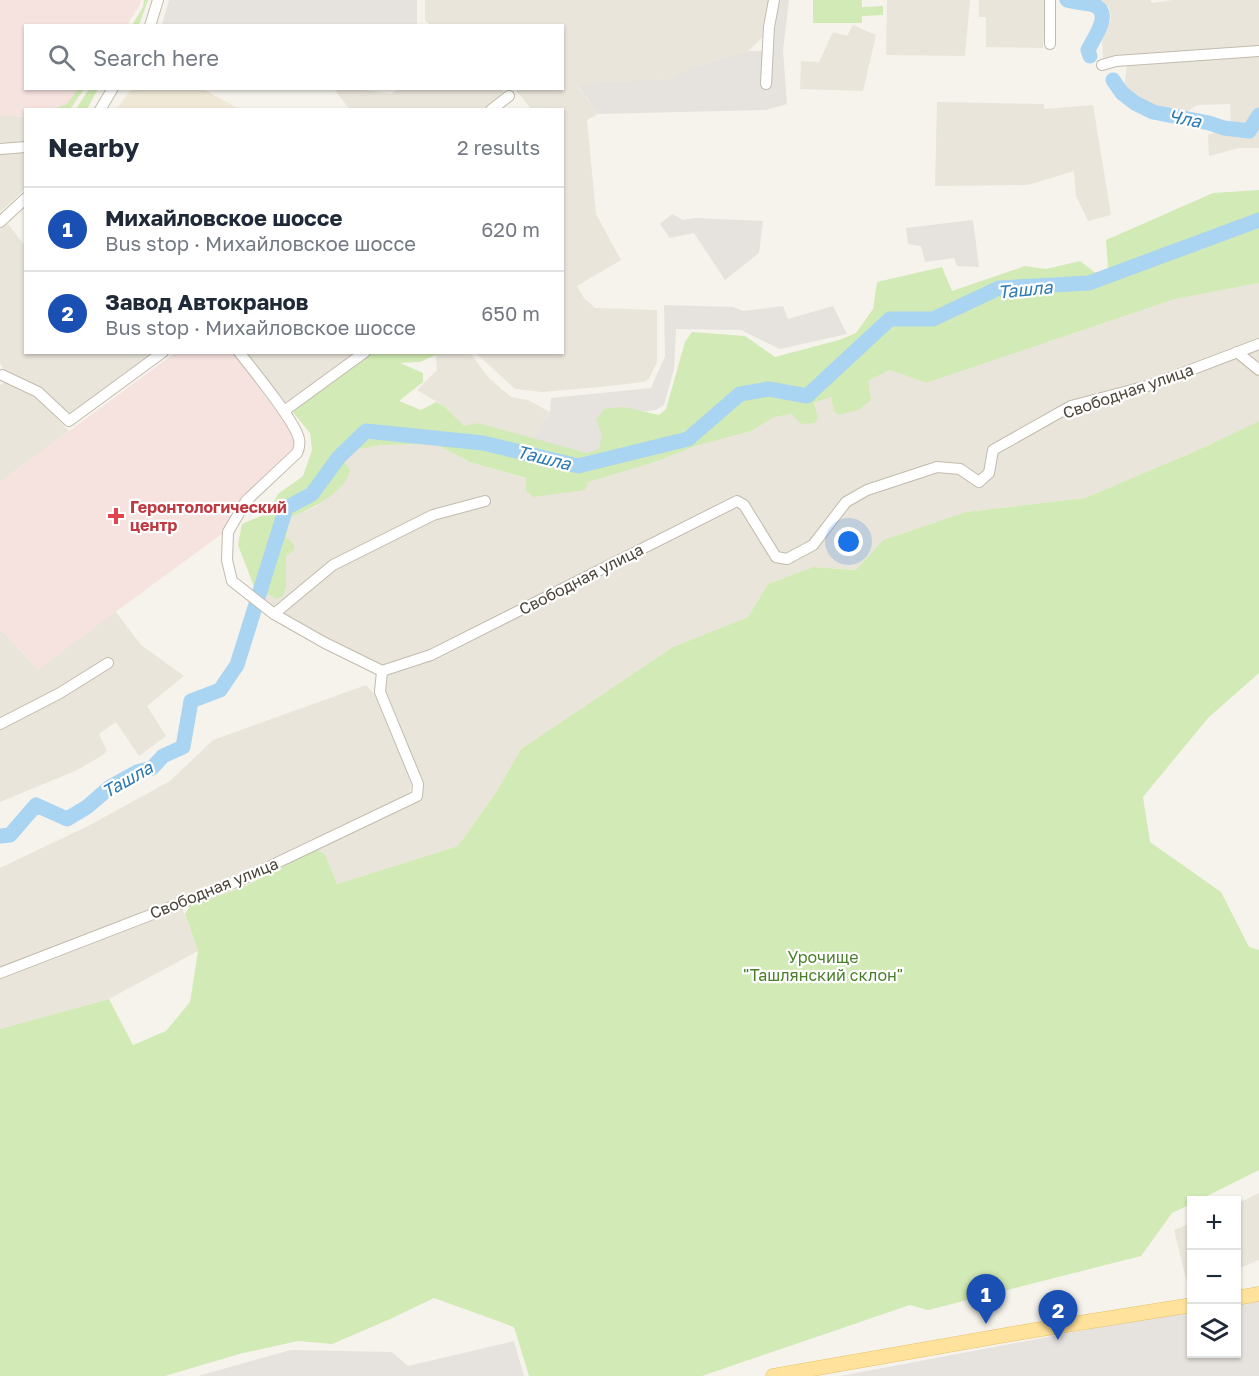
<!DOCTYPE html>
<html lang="en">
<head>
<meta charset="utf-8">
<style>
  :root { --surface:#fff; --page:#f2f2f3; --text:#1f2937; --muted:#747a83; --line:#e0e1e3; --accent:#fc3f1d }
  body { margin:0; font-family:"Golos Text",sans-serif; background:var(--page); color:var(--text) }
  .controls { position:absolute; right:18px; bottom:18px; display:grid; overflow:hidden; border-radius:0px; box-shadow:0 2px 4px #0004 }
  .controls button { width:54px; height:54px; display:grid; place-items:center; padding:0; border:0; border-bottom:2px solid var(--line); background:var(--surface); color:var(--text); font:30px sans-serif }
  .you { position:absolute; left:849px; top:542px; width:21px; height:21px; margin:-15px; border:4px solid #fff; border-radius:50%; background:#1a73e8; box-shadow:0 0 0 9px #1a73e833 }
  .badge { display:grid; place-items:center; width:39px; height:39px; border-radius:50%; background:var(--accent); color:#fff; font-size:20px; font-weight:700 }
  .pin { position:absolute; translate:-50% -50px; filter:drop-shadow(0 2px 3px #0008) }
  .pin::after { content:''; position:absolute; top:32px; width:21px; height:18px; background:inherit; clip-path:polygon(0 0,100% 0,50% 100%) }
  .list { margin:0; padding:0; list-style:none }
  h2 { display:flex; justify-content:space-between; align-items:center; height:78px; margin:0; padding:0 24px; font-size:26px }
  h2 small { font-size:20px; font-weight:400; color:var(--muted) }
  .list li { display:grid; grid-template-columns:39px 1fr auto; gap:18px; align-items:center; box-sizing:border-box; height:84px; padding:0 24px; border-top:2px solid var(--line) }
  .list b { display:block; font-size:22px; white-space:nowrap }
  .list p { margin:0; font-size:20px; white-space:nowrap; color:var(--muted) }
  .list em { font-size:20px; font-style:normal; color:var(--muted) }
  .icon { flex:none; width:33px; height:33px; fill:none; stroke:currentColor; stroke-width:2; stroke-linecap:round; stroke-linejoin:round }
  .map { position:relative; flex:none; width:1259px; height:1376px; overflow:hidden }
  .search { position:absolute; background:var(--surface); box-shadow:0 2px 4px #0004; left:24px; top:24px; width:540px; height:66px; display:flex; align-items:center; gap:15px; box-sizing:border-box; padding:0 21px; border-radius:0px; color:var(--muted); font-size:22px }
  .panel { position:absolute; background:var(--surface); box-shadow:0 2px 4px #0004; left:24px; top:108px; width:540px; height:246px; border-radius:0px }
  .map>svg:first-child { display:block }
  .residential { fill:#eae5da }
  .industrial { fill:#e6e2dd }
  .education { fill:#efe8d6 }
  .medical { fill:#f6e3e0 }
  .green { fill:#d2eab5 }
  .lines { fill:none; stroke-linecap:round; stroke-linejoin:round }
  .river { stroke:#a9d4f2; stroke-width:15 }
  .minor-casing { stroke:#c2bbae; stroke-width:12 }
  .major-casing { stroke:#e6c16a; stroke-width:15 }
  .minor { stroke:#fff; stroke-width:10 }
  .major { stroke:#ffe39c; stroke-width:14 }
  .health-dot { fill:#e0444e; stroke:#fff; stroke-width:2 }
  .labels { text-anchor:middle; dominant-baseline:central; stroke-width:4.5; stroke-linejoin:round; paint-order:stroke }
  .street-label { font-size:16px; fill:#4b4439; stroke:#fff }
  .health-label { font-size:16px; font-weight:bold; fill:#be3a42; stroke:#fff; text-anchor:start }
  .park-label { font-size:16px; fill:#4a7f2a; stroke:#fff }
  .water-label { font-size:18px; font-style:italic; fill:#2e7ab2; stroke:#fff }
</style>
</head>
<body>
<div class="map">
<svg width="1259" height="1376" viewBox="0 0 1259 1376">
  <rect width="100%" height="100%" fill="#f6f3ec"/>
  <g class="residential">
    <polygon points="425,0 770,0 764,36 748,51 686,69 674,79 577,85 598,114 587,120 596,214 621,260 577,286 584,298 595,308 657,310 657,362 649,379 643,382 600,387 542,392 515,389 476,353 562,352 562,110 531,109 515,89 562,88 562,26 431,25 425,21"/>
    <polygon points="887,0 970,0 965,56 886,55"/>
    <polygon points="979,0 1047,0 1043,48 986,47 986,17 979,17"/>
    <polygon points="1081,0 1150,0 1152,3 1172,0 1259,0 1259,47 1103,58 1102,39 1111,20 1109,7"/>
    <polygon points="853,25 876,35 863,91 800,89 801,61 819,62 833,32 847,36"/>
    <polygon points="1259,55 1259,148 1239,148 1209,156 1208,135 1231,127 1230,104 1197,105 1185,113 1153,109 1132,97 1124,86 1127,66"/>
    <polygon points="501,88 505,94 485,109 350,110 334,89 358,89 391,94 398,89"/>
    <polygon points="937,102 1044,104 1044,109 1093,105 1111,215 1088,221 1076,196 1074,171 1028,185 935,186"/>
    <polygon points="0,115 25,117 25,142 0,146"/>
    <polygon points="25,149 25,189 0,212 0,152"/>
    <polygon points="8,224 25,246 26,352 159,353 77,411 69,413 60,407 43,390 4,369 0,363 0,229"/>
    <polygon points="1259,283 1259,421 1205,447 1085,498 966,512 883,540 857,570 813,567 768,584 748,617 673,647 521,749 497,791 458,846 337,884 325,854 316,850 420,800 383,692 386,674 382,665 365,660 284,615 256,592 273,596 286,587 286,556 294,544 286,537 291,517 317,506 343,461 353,450 382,445 435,444 472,463 570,491 585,490 589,482 655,462 696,446 751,431 775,417 792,414 818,418 814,403 831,397 834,411 868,381 890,370 926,383 1175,299"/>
    <polygon points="244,353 357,353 284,404"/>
    <polygon points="440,353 470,353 489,378 511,397 528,400 550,412 533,439 478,423 464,427 444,406 417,390 437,370 436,355"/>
    <polygon points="7,381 33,393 69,431 0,482 0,385"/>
    <polygon points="115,611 141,645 184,676 147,706 166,736 139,756 116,722 99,734 107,751 103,755 75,771 0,802 0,629 38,669"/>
    <polygon points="366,685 377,697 412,783 409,794 242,873 179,899 198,951 109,999 0,1029 0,868 90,825 170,781 213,740"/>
    <polygon points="1259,1193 1259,1260 1237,1269 1237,1204"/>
    <polygon points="1191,1223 1191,1285 1188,1287 1174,1230"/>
  </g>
  <g class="industrial">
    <polygon points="169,0 417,0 417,25 162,25"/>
    <polygon points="779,0 789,0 783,50 787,104 766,110 598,114 577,84 674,79 686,69 748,51 773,51 774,23"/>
    <polygon points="672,214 683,220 695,218 763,221 759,253 725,280 694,233 670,238 660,224"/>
    <polygon points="973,220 979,267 957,266 954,258 925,262 921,246 908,244 906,228"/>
    <polygon points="664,305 733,307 743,311 783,306 788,319 833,306 847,334 780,349 741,330 676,329 674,369 664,405 656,410 603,416 602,451 587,453 533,439 550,412 551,398 651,388 665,356"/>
    <polygon points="1259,1297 1259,1376 840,1376 1191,1310 1192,1354 1236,1354 1237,1301"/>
    <polygon points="514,1341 524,1376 198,1376 291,1350 392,1352 408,1366"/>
  </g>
  <polygon class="education" points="132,89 203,89 239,109 116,109"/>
  <g class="medical">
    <polygon points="0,0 141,0 140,4 127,25 26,26 26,88 84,89 71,109 26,110 25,117 0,115"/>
    <polygon points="175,353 234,353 295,437 295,447 242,498 223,533 38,669 0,629 0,482"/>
  </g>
  <g class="green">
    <polygon points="144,0 148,0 139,25 132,25 143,7"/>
    <polygon points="813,0 862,0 862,7 883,6 883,15 862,16 862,23 813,23"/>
    <polygon points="78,89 84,89 70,109 52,109 67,104"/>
    <polygon points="89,89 98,89 87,109 76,109"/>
    <path d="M1259,190V283L1175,299L926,383L890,370L868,381L871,400L858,410L838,415L834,411L831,397L814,403L818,418L815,423L801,424L792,414L775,417L751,431L696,446L655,462L589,482L585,490L534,497L526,491V478L472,463L435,444L382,445L353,450L343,460L350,470C345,493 311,509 291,517L286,537L294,544V550L286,556V587L282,597L275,599L273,596L256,592L238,545L242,524L268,513L278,494L303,476L312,450L310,433L291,410L372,353H440L420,362L400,363L423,373V382L399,401L421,410L436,402L444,406L464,426L478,423L587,453L599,449L602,435L596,420L604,409L624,407L659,415L666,409L685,342L692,332L745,336L775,357L839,340L856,333L873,309L877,282L942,267L952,291L1025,266L1046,269L1080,261L1109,283L1106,240L1213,193Z"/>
    <polygon points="1259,421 1259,673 1208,718 1143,797 1150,842 1221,892 1249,947 1259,950 1259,1170 1199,1200 1192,1200 1191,1204 1172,1213 1141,1256 928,1310 910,1305 702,1376 529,1376 514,1327 434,1298 388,1320 332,1344 298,1341 239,1354 165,1376 0,1376 0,1029 109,999 133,1045 166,1031 190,1002 198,951 185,914 190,906 245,886 316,850 325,854 337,884 458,846 497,791 521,749 673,647 748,617 768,584 813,567 856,570 883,540 966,512 1085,498 1205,447"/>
  </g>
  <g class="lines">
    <g class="river">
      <path d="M1067,0C1075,3 1088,2 1096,6C1112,15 1093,39 1088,50L1090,56"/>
      <polyline points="1113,80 1122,93 1135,103 1153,112 1209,123 1224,128 1249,131 1259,115"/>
      <polyline points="0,836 10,835 36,805 67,819 87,807 110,787 137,772 152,768 163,756 183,747 191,701 220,690 237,665 286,508 312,494 339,457 366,431 483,443 578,466 688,439 740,394 769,389 807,396 890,319 933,319 999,288 1089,283 1259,220"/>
    </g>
    <defs>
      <g id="minor">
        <polyline points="150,26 158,0"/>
        <polyline points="1050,44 1050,0"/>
        <polyline points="1102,65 1116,61 1259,51"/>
        <polyline points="766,84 769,27 774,0"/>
        <polyline points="100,110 113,88"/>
        <polyline points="491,110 509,96"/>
        <polyline points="0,149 26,147"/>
        <polyline points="0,222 26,198"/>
        <path d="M239,352C253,370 295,421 299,439C300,444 299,449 297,453L246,501L228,532L227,560L232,581L274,614L325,643L382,671"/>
        <polyline points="1237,352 1259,370"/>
        <polyline points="2,375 38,392 69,421 163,352"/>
        <polyline points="284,411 365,352"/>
        <polyline points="274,614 333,565 433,515 485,501"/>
        <polyline points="0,724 60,693 108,663"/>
        <polyline points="0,973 241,880 417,796 418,784 380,692 382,671 431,655 737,501 744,505 776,557 787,559 813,545 846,502 867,490 937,467 960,469 979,482 989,473 993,450 1071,406 1151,385 1259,344"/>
      </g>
      <g id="major">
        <polyline points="1236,1298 1259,1294"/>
        <polyline points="773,1376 1029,1331 1192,1305"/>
      </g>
    </defs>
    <use href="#minor" class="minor-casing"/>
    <use href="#major" class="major-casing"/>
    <use href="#minor" class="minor"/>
    <use href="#major" class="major"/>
  </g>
  <path class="health-dot" d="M113 507h6v6h6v6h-6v6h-6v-6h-6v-6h6z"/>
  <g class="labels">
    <g class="street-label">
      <text transform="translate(1128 391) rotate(-19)">Свободная улица</text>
      <text transform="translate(581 579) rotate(-27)">Свободная улица</text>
      <text transform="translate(214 888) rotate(-22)">Свободная улица</text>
    </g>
    <g class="health-label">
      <text x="130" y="507">Геронтологический<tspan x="130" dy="18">центр</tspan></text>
    </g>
    <g class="park-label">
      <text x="823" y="957">Урочище<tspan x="823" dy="18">"Ташлянский склон"</tspan></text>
    </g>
    <g class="water-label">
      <text transform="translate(1185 118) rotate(11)">Чла</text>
      <text transform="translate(1025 289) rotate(-6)">Ташла</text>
      <text transform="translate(544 457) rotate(14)">Ташла</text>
      <text transform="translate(127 779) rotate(-30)">Ташла</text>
    </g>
  </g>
</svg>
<div class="controls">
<button>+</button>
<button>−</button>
<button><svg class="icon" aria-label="layers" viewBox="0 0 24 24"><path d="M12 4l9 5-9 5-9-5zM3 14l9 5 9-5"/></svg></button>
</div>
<div class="you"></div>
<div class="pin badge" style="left:986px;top:1324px;background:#1a4fb4">1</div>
<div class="pin badge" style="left:1058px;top:1340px;background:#1a4fb4">2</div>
<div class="search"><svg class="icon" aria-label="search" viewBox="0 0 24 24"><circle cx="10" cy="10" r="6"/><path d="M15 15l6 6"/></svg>Search here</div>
<section class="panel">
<h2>Nearby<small>2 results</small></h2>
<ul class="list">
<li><span class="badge" style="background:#1a4fb4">1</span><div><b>Михайловское шоссе</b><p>Bus stop · Михайловское шоссе</p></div><em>620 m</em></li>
<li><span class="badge" style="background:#1a4fb4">2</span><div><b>Завод Автокранов</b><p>Bus stop · Михайловское шоссе</p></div><em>650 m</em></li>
</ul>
</section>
</div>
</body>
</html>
